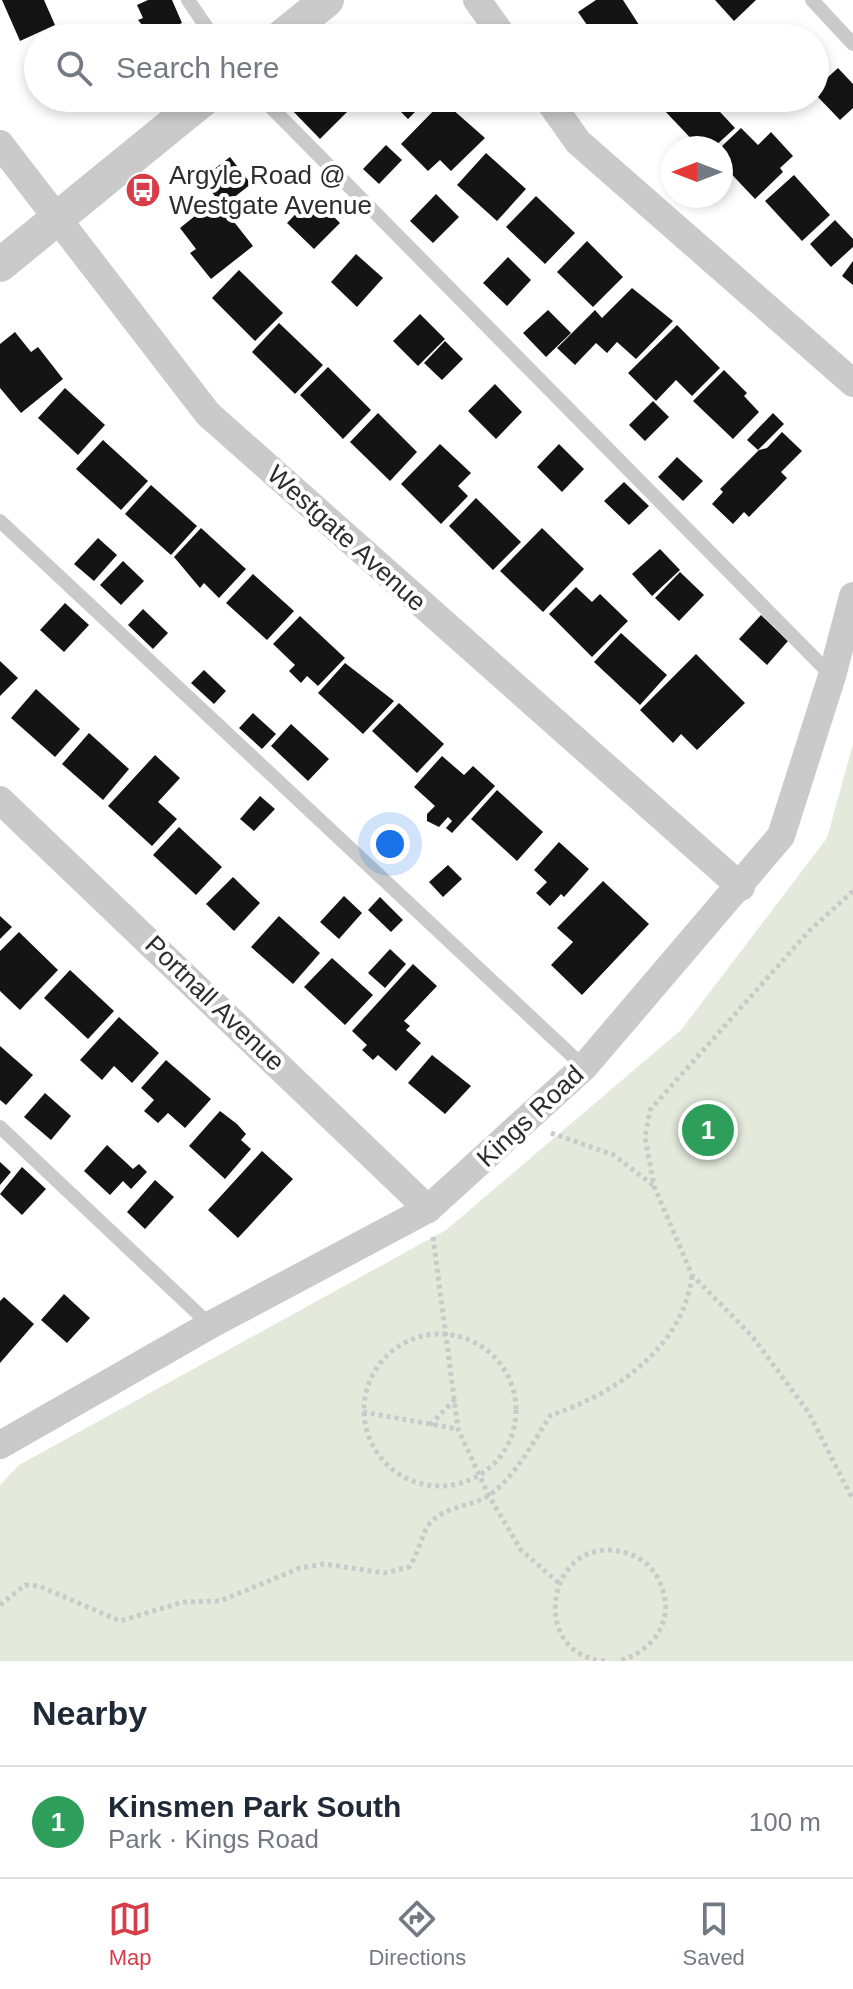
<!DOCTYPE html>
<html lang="en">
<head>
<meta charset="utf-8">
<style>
  :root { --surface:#fff; --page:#f2f2f3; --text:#1f2937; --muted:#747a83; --line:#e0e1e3; --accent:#d73c49 }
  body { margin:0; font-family:Arial,sans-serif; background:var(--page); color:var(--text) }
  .compass { position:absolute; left:661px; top:136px; width:72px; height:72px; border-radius:50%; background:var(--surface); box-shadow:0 4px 12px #0003; rotate:270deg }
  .you { position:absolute; left:390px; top:844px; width:28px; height:28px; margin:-20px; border:6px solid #fff; border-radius:50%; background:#1a73e8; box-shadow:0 0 0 12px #1a73e833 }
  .badge { display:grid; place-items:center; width:52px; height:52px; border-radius:50%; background:var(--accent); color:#fff; font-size:26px; font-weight:700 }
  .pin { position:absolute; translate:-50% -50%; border:4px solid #fff; box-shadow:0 2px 8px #0006 }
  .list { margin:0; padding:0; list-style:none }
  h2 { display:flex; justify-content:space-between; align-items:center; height:104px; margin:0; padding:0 32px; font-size:34px }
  h2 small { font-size:26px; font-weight:400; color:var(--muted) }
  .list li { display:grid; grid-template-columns:52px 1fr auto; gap:24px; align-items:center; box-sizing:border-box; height:112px; padding:0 32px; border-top:2px solid var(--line) }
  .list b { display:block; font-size:30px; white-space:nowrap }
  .list p { margin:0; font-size:26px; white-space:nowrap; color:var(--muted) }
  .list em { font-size:26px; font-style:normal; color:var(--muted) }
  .icon { flex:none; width:44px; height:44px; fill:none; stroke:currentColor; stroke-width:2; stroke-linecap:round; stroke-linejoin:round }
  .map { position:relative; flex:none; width:853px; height:1661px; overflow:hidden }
  .search { position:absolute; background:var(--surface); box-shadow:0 4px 12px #0003; left:24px; right:24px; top:24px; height:88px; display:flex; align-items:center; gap:20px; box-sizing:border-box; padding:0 28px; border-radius:44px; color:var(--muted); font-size:30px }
  .sheet { height:216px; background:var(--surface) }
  nav { display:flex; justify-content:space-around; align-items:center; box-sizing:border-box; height:112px; border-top:2px solid var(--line); background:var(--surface); font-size:22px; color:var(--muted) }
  nav a { display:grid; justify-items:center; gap:4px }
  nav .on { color:var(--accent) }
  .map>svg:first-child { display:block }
  .green { fill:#e3eadc }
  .building { fill:#141414 }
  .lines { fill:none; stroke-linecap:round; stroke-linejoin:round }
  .path { stroke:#cacaca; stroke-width:5; stroke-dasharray:4 4; stroke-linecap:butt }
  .service { stroke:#cacaca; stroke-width:14 }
  .minor { stroke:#cacaca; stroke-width:28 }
  .tertiary { stroke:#cacaca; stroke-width:34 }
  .labels { text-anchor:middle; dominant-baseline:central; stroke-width:8; stroke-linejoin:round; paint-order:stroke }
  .poi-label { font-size:26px; fill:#2d2d2d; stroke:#fff; text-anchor:start }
  .street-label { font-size:26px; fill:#2d2d2d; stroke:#fff }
</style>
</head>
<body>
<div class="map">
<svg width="853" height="1661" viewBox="0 0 853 1661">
  <rect width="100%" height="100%" fill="#fff"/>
  <polygon class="green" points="853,744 853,1661 0,1661 0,1485 19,1465 446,1230 681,1030 827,838"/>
  <g class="building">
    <polygon points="2,0 44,0 55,25 20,41"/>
    <polygon points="148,0 172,0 182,23 151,36 138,20 143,18 137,5"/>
    <polygon points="596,0 623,0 641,28 626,38 596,38 578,12"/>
    <polygon points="715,0 756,0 734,21"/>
    <polygon points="838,68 853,84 853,108 840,120 815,94 815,89"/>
    <polygon points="300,98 334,98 347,112 320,139 290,108"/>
    <polygon points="387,98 429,98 408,119"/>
    <polygon points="677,98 707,98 735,128 713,148 700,148 664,110"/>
    <polygon points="443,101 485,138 451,171 440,160 428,171 401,144"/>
    <polygon points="741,128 758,145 771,132 793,156 780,168 783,172 755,199 721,163 721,147"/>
    <polygon points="386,145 402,160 379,184 363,169"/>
    <polygon points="486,153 526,189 497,221 457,185"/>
    <polygon points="230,157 251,184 223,206 201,179"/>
    <polygon points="794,175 830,215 802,241 765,201"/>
    <polygon points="436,194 459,217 433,243 410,221"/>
    <polygon points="313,196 340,223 314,249 287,223"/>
    <polygon points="536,196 575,233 545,264 506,227"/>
    <polygon points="216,199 253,246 211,279 190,253 196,249 180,228"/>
    <polygon points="835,220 853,239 853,247 831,267 810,244"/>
    <polygon points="587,241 623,277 593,307 557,272"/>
    <polygon points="356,254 383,278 357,307 331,282"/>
    <polygon points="508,257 531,280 507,306 483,283"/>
    <polygon points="853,261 853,285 842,276"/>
    <polygon points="239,270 283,313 255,341 212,298"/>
    <polygon points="632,288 673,321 636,359 617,342 607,353 596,343 575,365 557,348 595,310 602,318"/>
    <polygon points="548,310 571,333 546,357 523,333"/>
    <polygon points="420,314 445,339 418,366 393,341"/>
    <polygon points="279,323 323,365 295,394 252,352"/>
    <polygon points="677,325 720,368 692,396 676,380 656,401 628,373"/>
    <polygon points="15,332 31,352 38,347 63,379 21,413 0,388 0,344"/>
    <polygon points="445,341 463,359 442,380 424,363"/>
    <polygon points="328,367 371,410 343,439 300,395"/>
    <polygon points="724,370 747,393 744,396 759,412 733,439 693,401"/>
    <polygon points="495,384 522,412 496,439 468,411"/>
    <polygon points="65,388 105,425 78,455 38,418"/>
    <polygon points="653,401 669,417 645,441 629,425"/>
    <polygon points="378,413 417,452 390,481 350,442"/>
    <polygon points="773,413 784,424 758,450 747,440"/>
    <polygon points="782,432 802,451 781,472 787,478 749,517 744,512 733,524 712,504 723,492 720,489 759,450 767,448"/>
    <polygon points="103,440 148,481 121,510 76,469"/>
    <polygon points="440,444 471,473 458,486 468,496 441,524 401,484"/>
    <polygon points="559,444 584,469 562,492 537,467"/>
    <polygon points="677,457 703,481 683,501 658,477"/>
    <polygon points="624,482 649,506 629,525 604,501"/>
    <polygon points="151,485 197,526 171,555 125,514"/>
    <polygon points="476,498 521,542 493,570 449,526"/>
    <polygon points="201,528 246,569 219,598 204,583 200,588 174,557"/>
    <polygon points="542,528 584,569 543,612 500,571"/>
    <polygon points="98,538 117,555 94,581 74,564"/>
    <polygon points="660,549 680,570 652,596 632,574"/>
    <polygon points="123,561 144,581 121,605 100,585"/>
    <polygon points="680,572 704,595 679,621 655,598"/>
    <polygon points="253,574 294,611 267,640 226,603"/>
    <polygon points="576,587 592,602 600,594 628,621 592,657 549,614"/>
    <polygon points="65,603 89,625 64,652 40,630"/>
    <polygon points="143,609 168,633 153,649 128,625"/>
    <polygon points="761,615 788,641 767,665 739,639"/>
    <polygon points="300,616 345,658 318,686 307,676 301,683 289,671 295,665 273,644"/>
    <polygon points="621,633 667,675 640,705 594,662"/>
    <polygon points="696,654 745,703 697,750 681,734 673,743 640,710"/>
    <polygon points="0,661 18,678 0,696"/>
    <polygon points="345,663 394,701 363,734 318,693"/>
    <polygon points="204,670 226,691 214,704 191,683"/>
    <polygon points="36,689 80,729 55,757 11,718"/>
    <polygon points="399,703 444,744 417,773 372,731"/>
    <polygon points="253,713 276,734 262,749 239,728"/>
    <polygon points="291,724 329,759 308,781 271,746"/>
    <polygon points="89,733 129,769 103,800 62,764"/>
    <polygon points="155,755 180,778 158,802 177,819 152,846 108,806"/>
    <polygon points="442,756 464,775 473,766 495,786 452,833 446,828 452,821 448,817 439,827 427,821 427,814 435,806 414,787"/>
    <polygon points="497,790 543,832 517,861 471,819"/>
    <polygon points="260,796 275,809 254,831 240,819"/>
    <polygon points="179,827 222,867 196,895 153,855"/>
    <polygon points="559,842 589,869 564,897 561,894 550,906 536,893 547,882 534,870"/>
    <polygon points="448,865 462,879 443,897 429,882"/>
    <polygon points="233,877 260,903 234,931 206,904"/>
    <polygon points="603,881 649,924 582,995 551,965 573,942 557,928"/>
    <polygon points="344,896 362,913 339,939 320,922"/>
    <polygon points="380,897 403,920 391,932 368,910"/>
    <polygon points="0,916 12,927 0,939"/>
    <polygon points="279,916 320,953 293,984 251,947"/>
    <polygon points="19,932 58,970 20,1010 0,991 0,951"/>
    <polygon points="390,949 406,964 385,988 368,973"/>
    <polygon points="332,958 373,995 345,1025 304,987"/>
    <polygon points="413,964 437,986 404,1021 410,1026 406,1030 421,1043 396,1071 378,1055 373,1060 362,1050 367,1045 352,1031"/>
    <polygon points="70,970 114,1011 88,1039 44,998"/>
    <polygon points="119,1017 159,1053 132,1083 114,1066 102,1080 80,1060"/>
    <polygon points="0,1046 33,1075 6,1105 0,1100"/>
    <polygon points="432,1055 471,1086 445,1114 408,1083"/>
    <polygon points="166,1060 211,1099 185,1128 168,1113 158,1123 144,1111 154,1100 141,1088"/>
    <polygon points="45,1093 71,1116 51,1140 24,1117"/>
    <polygon points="220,1111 237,1124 246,1134 241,1140 251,1149 225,1179 189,1146"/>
    <polygon points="107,1145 133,1169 139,1164 147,1172 131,1189 123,1181 110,1195 84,1171"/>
    <polygon points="262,1151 293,1179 238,1238 208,1210"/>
    <polygon points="0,1162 11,1172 0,1185"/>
    <polygon points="22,1167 46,1189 22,1215 0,1194"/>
    <polygon points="155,1180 174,1197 145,1229 127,1212"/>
    <polygon points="64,1294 90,1318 67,1343 41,1320"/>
    <polygon points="4,1297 34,1324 0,1363 0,1301"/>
  </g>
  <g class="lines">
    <g class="path">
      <polyline points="853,891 809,931 650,1110 645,1137 654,1186 692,1275 752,1336 809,1413 853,1500"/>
      <polyline points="551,1133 614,1155 654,1186"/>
      <polyline points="433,1237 458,1429 489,1496 521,1550 559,1583"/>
      <circle cx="440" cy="1410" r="76"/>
      <polyline points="363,1412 458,1429"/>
      <polyline points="430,1425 456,1398"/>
      <path d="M0,1605L25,1585L39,1586L120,1621L183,1602L220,1601L300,1568L324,1564L385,1573L409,1567C419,1553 422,1533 430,1523C446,1505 473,1507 491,1494C518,1473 532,1443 551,1415C614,1395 684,1347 692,1275"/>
      <path d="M605,1661C524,1655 549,1526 629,1554C645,1559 657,1572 662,1588C675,1622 651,1653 618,1661"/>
    </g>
    <g class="service">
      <polyline points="188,0 214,38"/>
      <polyline points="812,0 853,44"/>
      <polyline points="262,98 832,676"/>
      <polyline points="0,521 584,1067"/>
      <polyline points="0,1127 210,1325"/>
    </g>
    <g class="minor">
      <polyline points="477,0 504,38"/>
      <polyline points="547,98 578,142 853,383"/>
      <polyline points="0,144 208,414 741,887"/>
      <polyline points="0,800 428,1209"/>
      <polyline points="0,1445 210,1325 428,1209 584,1067 781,836 832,676 853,596"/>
    </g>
    <g class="tertiary">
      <polyline points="280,38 327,0"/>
      <polyline points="0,265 205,98"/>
    </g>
  </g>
  <defs>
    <symbol id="bus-disc" viewBox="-11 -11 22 22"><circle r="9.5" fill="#d73c49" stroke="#fff"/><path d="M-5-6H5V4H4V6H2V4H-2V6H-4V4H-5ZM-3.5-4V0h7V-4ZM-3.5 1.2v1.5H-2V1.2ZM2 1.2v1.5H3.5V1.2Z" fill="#fff"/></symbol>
  </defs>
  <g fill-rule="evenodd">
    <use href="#bus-disc" x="123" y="170" width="40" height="40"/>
  </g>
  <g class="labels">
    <g class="poi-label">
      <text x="169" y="175">Argyle Road @<tspan x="169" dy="30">Westgate Avenue</tspan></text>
    </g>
    <g class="street-label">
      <text transform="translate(347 538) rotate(42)">Westgate Avenue</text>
      <text transform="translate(215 1003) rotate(44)">Portnall Avenue</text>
      <text transform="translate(530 1116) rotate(-43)">Kings Road</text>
    </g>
  </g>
</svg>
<svg class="compass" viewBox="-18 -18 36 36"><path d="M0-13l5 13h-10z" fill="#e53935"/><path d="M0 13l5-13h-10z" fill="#747a83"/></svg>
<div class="you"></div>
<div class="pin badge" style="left:708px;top:1130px;background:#2e9e5b">1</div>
<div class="search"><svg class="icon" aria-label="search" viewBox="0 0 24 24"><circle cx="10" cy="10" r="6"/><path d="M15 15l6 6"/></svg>Search here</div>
</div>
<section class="sheet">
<h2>Nearby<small></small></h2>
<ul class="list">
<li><span class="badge" style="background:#2e9e5b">1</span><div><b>Kinsmen Park South</b><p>Park · Kings Road</p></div><em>100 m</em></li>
</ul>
</section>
<nav>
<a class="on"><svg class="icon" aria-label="map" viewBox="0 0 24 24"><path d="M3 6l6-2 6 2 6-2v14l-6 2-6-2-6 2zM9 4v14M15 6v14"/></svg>Map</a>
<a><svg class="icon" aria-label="directions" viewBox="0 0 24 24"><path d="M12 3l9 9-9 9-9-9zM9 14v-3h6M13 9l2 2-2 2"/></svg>Directions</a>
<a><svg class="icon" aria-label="saved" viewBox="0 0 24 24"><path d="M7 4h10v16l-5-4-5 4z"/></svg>Saved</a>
</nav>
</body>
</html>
